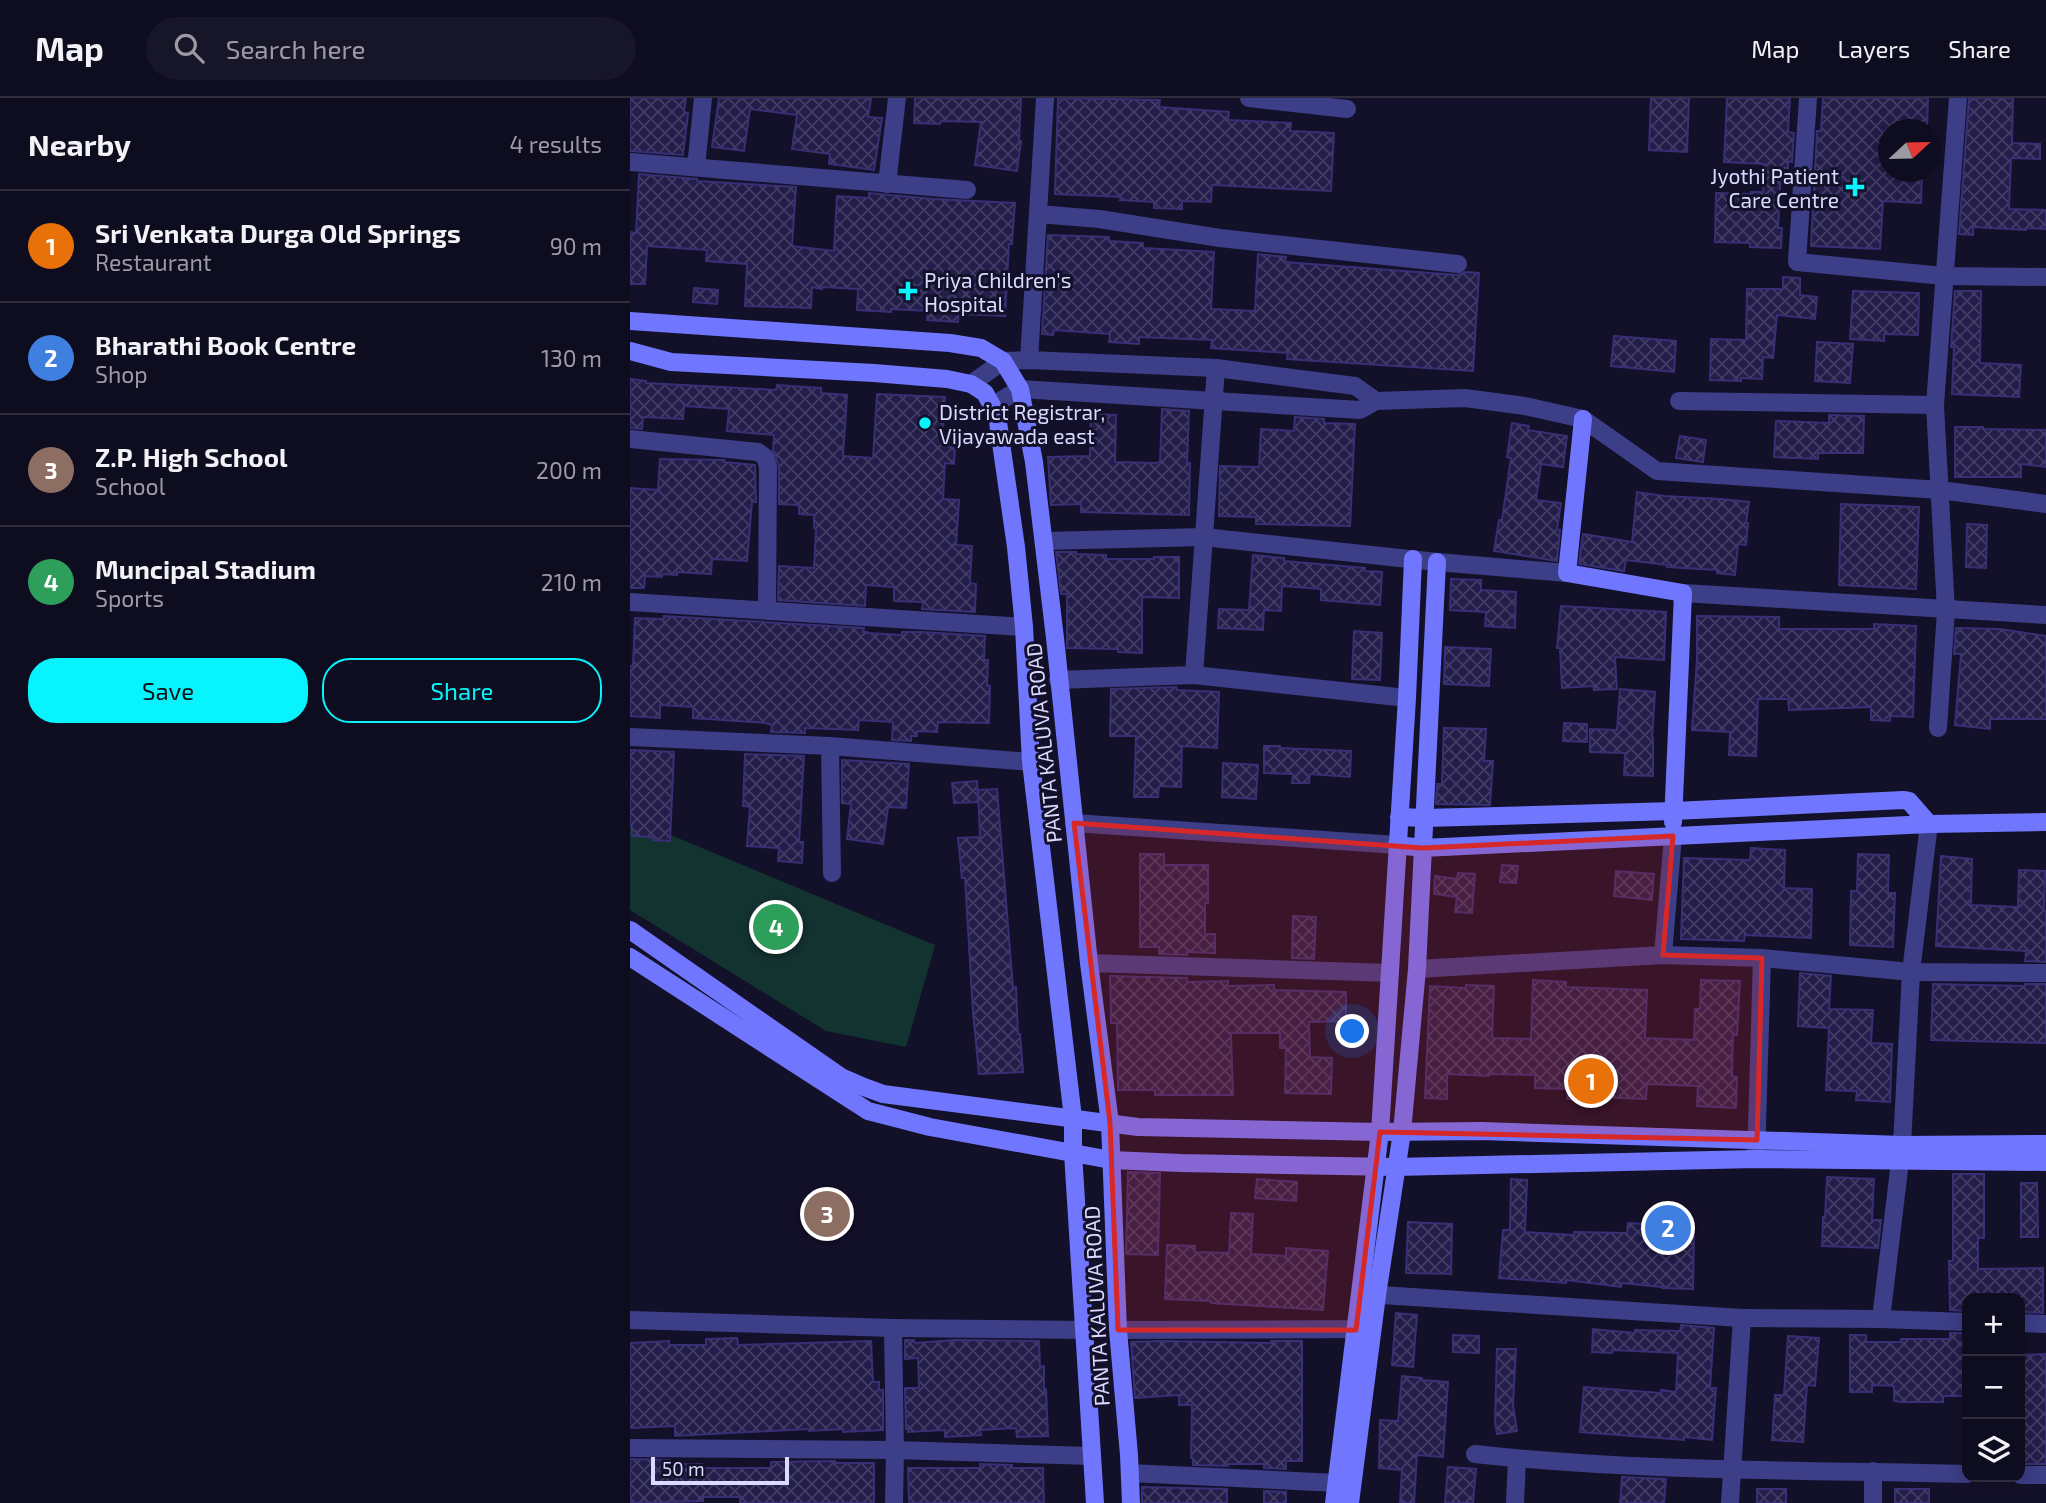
<!DOCTYPE html>
<html lang="en">
<head>
<meta charset="utf-8">
<style>
  :root { --surface:#0e0c1f; --page:#171528; --text:#f1f3f6; --muted:#9b9ba4; --line:#2e2c3d; --accent:#07f3fd }
  body { margin:0; font-family:"Exo 2",sans-serif; background:var(--page); color:var(--text) }
  .controls { position:absolute; right:21px; bottom:21px; display:grid; overflow:hidden; border-radius:14px; box-shadow:0 4px 18px #0003 }
  .controls button { width:63px; height:63px; display:grid; place-items:center; padding:0; border:0; border-bottom:2px solid var(--line); background:var(--surface); color:var(--text); font:35px sans-serif }
  .compass { position:absolute; left:1248px; top:21px; width:63px; height:63px; border-radius:50%; background:var(--surface); box-shadow:0 4px 18px #0003; rotate:68deg }
  .scale { position:absolute; left:21px; bottom:18px; width:138px; box-sizing:border-box; padding-left:7px; border:4px solid #dbd9ff; border-top:0; font-size:19px; line-height:24px; white-space:nowrap; color:#dbd9ff; -webkit-text-stroke:5px #131029; paint-order:stroke }
  .you { position:absolute; left:723px; top:934px; width:24px; height:24px; margin:-18px; border:5px solid #fff; border-radius:50%; background:#1a73e8; box-shadow:0 0 0 10px #1a73e833 }
  .badge { display:grid; place-items:center; width:46px; height:46px; border-radius:50%; background:var(--accent); color:#fff; font-size:23px; font-weight:700 }
  .pin { position:absolute; translate:-50% -50%; border:4px solid #fff; box-shadow:0 2px 7px #0006 }
  .list { margin:0; padding:0; list-style:none }
  h2 { display:flex; justify-content:space-between; align-items:center; height:91px; margin:0; padding:0 28px; font-size:30px }
  h2 small { font-size:23px; font-weight:400; color:var(--muted) }
  .list li { display:grid; grid-template-columns:46px 1fr auto; gap:21px; align-items:center; box-sizing:border-box; height:112px; padding:0 28px; border-top:2px solid var(--line) }
  .list b { display:block; font-size:26px; white-space:nowrap }
  .list p { margin:0; font-size:23px; white-space:nowrap; color:var(--muted) }
  .list em { font-size:23px; font-style:normal; color:var(--muted) }
  .actions { display:flex; gap:14px; padding:21px 28px }
  .actions a { flex:1; padding:16px 0; border:2px solid var(--accent); border-radius:28px; text-align:center; font-size:24px; color:var(--accent) }
  .actions .main { background:var(--accent); color:#111 }
  .icon { flex:none; width:38px; height:38px; fill:none; stroke:currentColor; stroke-width:2; stroke-linecap:round; stroke-linejoin:round }
  .map { position:relative; flex:none; width:1416px; height:1405px; overflow:hidden }
  header { display:flex; align-items:center; gap:42px; box-sizing:border-box; height:98px; padding:0 35px; background:var(--surface); border-bottom:2px solid var(--line) }
  header strong { font-size:33px }
  nav { display:flex; gap:38px; margin-inline-start:auto; font-size:24px }
  .search { width:490px; height:63px; background:var(--page); display:flex; align-items:center; gap:18px; box-sizing:border-box; padding:0 24px; border-radius:38px; color:var(--muted); font-size:26px }
  main { display:flex }
  aside { flex:1; background:var(--surface) }
  .map>svg:first-child { display:block }
  .green { fill:#133330 }
  .building { fill:url(#building-cross-hatch); stroke:#392f75; stroke-width:2 }
  .lines { fill:none; stroke-linecap:round; stroke-linejoin:round }
  .street { stroke:#3c3e87; stroke-width:18 }
  .secondary { stroke:#7176fe; stroke-width:18 }
  .marked { fill:#d62828; fill-opacity:0.2; stroke:#d62828; stroke-width:5; stroke-linejoin:round }
  .poi-dot { fill:#07f3fd; stroke:#131029; stroke-width:2.5 }
  .labels { text-anchor:middle; dominant-baseline:central; stroke-width:6; stroke-linejoin:round; paint-order:stroke }
  .poi-label { font-size:21px; fill:#dbd9ff; stroke:#131029; text-anchor:start }
  .street-label { font-size:21px; fill:#dbd9ff; stroke:#131029 }
</style>
</head>
<body>
<header>
<strong>Map</strong>
<div class="search"><svg class="icon" aria-label="search" viewBox="0 0 24 24"><circle cx="10" cy="10" r="6"/><path d="M15 15l6 6"/></svg>Search here</div>
<nav><a>Map</a><a>Layers</a><a>Share</a></nav>
</header>
<main>
<aside>
<h2>Nearby<small>4 results</small></h2>
<ul class="list">
<li><span class="badge" style="background:#e8710a">1</span><div><b>Sri Venkata Durga Old Springs</b><p>Restaurant</p></div><em>90 m</em></li>
<li><span class="badge" style="background:#3f7fe0">2</span><div><b>Bharathi Book Centre</b><p>Shop</p></div><em>130 m</em></li>
<li><span class="badge" style="background:#8d6e63">3</span><div><b>Z.P. High School</b><p>School</p></div><em>200 m</em></li>
<li><span class="badge" style="background:#2e9e5b">4</span><div><b>Muncipal Stadium</b><p>Sports</p></div><em>210 m</em></li>
</ul>
<div class="actions"><a class="main">Save</a><a>Share</a></div>
</aside>
<div class="map">
<svg width="1416" height="1405" viewBox="0 0 1416 1405">
  <defs>
    <pattern id="building-cross-hatch" width="8" height="8" patternUnits="userSpaceOnUse" patternTransform="scale(1.75)"><rect width="8" height="8" fill="#231d4a"/><path d="M0 0l8 8M0 8l8-8" fill="none" stroke="#423d65"/></pattern>
  </defs>
  <rect width="100%" height="100%" fill="#131029"/>
  <polygon class="green" points="0,720 305,847 276,949 196,933 0,812"/>
  <g class="building">
    <polygon points="0,0 56,0 54,14 58,15 53,57 0,53"/>
    <polygon points="89,0 241,0 238,19 252,20 244,72 199,66 200,56 162,51 167,17 120,11 114,53 82,49"/>
    <polygon points="285,0 391,0 389,43 391,43 387,73 345,67 351,24 311,23 310,26 284,25"/>
    <polygon points="428,0 530,2 529,9 599,14 598,22 661,25 660,33 704,35 701,93 582,87 581,104 552,103 552,111 524,110 524,104 490,102 491,99 425,96"/>
    <polygon points="1021,0 1059,0 1057,54 1019,52"/>
    <polygon points="1097,0 1160,0 1158,34 1164,35 1162,64 1158,63 1158,70 1151,70 1148,130 1152,130 1151,150 1120,149 1120,145 1085,144 1086,95 1121,96 1121,94 1133,94 1134,66 1094,64"/>
    <polygon points="1193,0 1298,0 1297,32 1258,32 1258,74 1292,76 1291,105 1253,103 1250,151 1181,148 1187,33 1191,33"/>
    <polygon points="1339,0 1383,0 1382,45 1410,46 1410,61 1381,60 1379,111 1416,112 1416,131 1396,130 1396,132 1343,129 1343,137 1329,136"/>
    <polygon points="9,76 67,81 67,83 166,89 162,148 204,153 207,98 239,100 239,95 304,101 385,105 382,146 379,146 375,218 329,216 328,224 297,222 298,213 261,211 261,214 227,212 228,191 192,189 192,191 182,189 181,210 115,208 117,166 76,163 77,152 17,148 15,186 0,186 0,134 6,135"/>
    <polygon points="418,137 479,139 479,143 513,145 513,150 584,154 581,211 625,213 628,156 656,159 655,164 827,177 835,174 849,175 843,273 657,261 658,255 581,250 582,242 509,239 509,246 479,244 480,236 424,232 423,237 412,236"/>
    <polygon points="1153,179 1170,180 1170,197 1187,199 1185,221 1147,217 1143,260 1133,259 1132,281 1111,280 1111,283 1080,282 1081,241 1116,242 1117,191 1153,191"/>
    <polygon points="64,190 88,192 87,206 63,204"/>
    <polygon points="1223,193 1289,195 1288,237 1254,236 1254,243 1220,241"/>
    <polygon points="1325,193 1351,193 1350,265 1391,267 1389,299 1322,296 1324,249 1321,249"/>
    <polygon points="984,238 1046,243 1044,274 981,268"/>
    <polygon points="1187,244 1223,246 1220,285 1185,283"/>
    <polygon points="0,281 16,283 16,285 146,292 147,287 191,290 191,295 217,297 213,358 243,360 247,296 315,299 312,348 325,349 324,366 315,365 313,401 329,402 326,447 342,448 340,485 346,486 345,514 292,511 293,504 264,503 264,489 236,487 235,508 148,502 149,468 184,470 186,431 184,430 184,417 169,416 169,407 149,406 149,369 143,352 144,337 97,333 99,311 54,308 53,321 13,319 12,331 0,330"/>
    <polygon points="532,311 559,313 557,365 560,365 559,417 451,414 451,406 421,407 418,359 460,358 461,316 486,317 485,364 526,365 530,364"/>
    <polygon points="1199,317 1234,318 1233,355 1188,355 1188,361 1144,359 1146,323 1199,325"/>
    <polygon points="665,319 694,321 694,325 725,326 720,428 626,426 626,419 589,418 590,368 629,369 631,331 664,333"/>
    <polygon points="882,325 899,328 898,332 937,338 933,369 911,366 906,402 931,405 927,431 930,432 927,463 864,453 869,422 872,422 881,360 877,359"/>
    <polygon points="1325,329 1353,329 1353,331 1416,332 1416,369 1391,366 1391,379 1325,379"/>
    <polygon points="1050,338 1076,342 1073,364 1046,360"/>
    <polygon points="30,361 94,362 93,364 125,367 126,404 122,404 117,463 82,461 81,476 47,474 47,477 32,476 32,479 15,478 14,490 0,490 0,390 28,392"/>
    <polygon points="1007,394 1034,398 1091,401 1119,404 1116,425 1118,425 1116,447 1108,446 1105,477 1087,475 1087,472 1037,469 1037,467 996,462 994,473 949,466 953,436 1002,444"/>
    <polygon points="1211,406 1289,409 1286,491 1209,487"/>
    <polygon points="1337,426 1357,427 1356,470 1336,469"/>
    <polygon points="426,454 446,454 446,456 476,457 476,461 524,461 524,459 549,459 549,500 512,499 512,555 488,554 488,551 437,550 437,496 431,496"/>
    <polygon points="623,457 654,460 654,463 735,470 735,473 752,474 750,507 691,502 691,491 652,488 651,513 634,512 633,532 588,530 589,511 619,512"/>
    <polygon points="821,481 851,482 851,492 886,494 885,530 855,528 856,514 820,512"/>
    <polygon points="931,508 1036,514 1034,562 985,559 987,591 964,592 963,588 932,590 930,550 927,550"/>
    <polygon points="34,518 234,530 233,534 237,534 237,535 272,537 272,534 291,534 355,538 354,562 358,562 357,588 360,588 359,625 308,624 307,634 287,633 287,638 281,638 281,643 262,642 263,624 229,622 228,632 175,630 175,635 141,634 142,627 136,625 63,620 63,609 30,607 30,620 0,618 0,568 3,568 5,520 34,521"/>
    <polygon points="1067,518 1149,519 1149,531 1244,531 1244,526 1286,528 1283,619 1260,618 1260,623 1241,622 1241,609 1159,612 1158,601 1128,601 1126,658 1099,657 1100,634 1062,632 1067,561"/>
    <polygon points="1326,530 1370,531 1416,538 1416,621 1360,621 1360,631 1325,627 1331,556 1324,556"/>
    <polygon points="724,533 752,535 750,582 722,581"/>
    <polygon points="815,549 861,551 859,588 814,586"/>
    <polygon points="546,589 547,592 589,594 587,650 552,648 551,689 529,688 528,699 504,699 506,638 480,638 481,591"/>
    <polygon points="990,591 1025,594 1022,640 1023,640 1023,678 994,677 995,655 960,654 960,631 987,632"/>
    <polygon points="934,625 957,626 957,644 933,643"/>
    <polygon points="814,630 856,631 854,663 863,663 860,707 806,706 807,686 812,686"/>
    <polygon points="634,648 650,648 650,650 721,653 720,679 680,676 679,685 662,685 663,676 634,675"/>
    <polygon points="0,652 44,654 40,743 23,742 23,739 2,738 2,728 0,728"/>
    <polygon points="115,656 174,658 169,744 173,744 172,765 148,763 149,750 117,748 120,709 113,708"/>
    <polygon points="212,662 279,666 276,710 258,709 253,746 217,741 221,706 212,705"/>
    <polygon points="593,665 628,667 626,701 592,699"/>
    <polygon points="347,683 348,704 324,705 322,685"/>
    <polygon points="367,691 383,890 386,889 388,936 390,936 393,974 349,976 343,914 335,780 332,780 328,740 350,739 348,692"/>
    <polygon points="1121,750 1155,752 1154,790 1182,791 1181,840 1115,837 1114,843 1051,841 1054,760 1120,762"/>
    <polygon points="510,756 534,756 534,767 578,767 578,805 575,805 575,836 585,836 585,855 557,854 557,857 529,856 529,849 510,849"/>
    <polygon points="1228,756 1259,757 1258,795 1265,795 1263,849 1220,847 1221,793 1227,793"/>
    <polygon points="1311,758 1342,761 1341,807 1388,809 1389,772 1415,773 1414,813 1416,813 1416,864 1395,863 1396,853 1306,848"/>
    <polygon points="872,767 888,768 886,785 870,784"/>
    <polygon points="986,773 1024,776 1022,802 984,798"/>
    <polygon points="828,775 845,776 842,815 825,814 827,799 804,796 805,778 827,781"/>
    <polygon points="663,818 686,819 684,861 662,860"/>
    <polygon points="1170,875 1201,878 1199,911 1243,912 1241,945 1262,946 1260,1004 1226,1002 1227,993 1196,992 1199,930 1168,928"/>
    <polygon points="480,878 557,880 557,884 598,883 598,888 644,887 644,892 716,894 716,923 679,924 680,959 702,960 701,996 655,995 656,950 650,950 650,935 601,935 603,997 525,997 525,992 488,992 487,925 481,925"/>
    <polygon points="903,882 936,884 936,889 1017,892 1015,940 1064,942 1065,911 1070,911 1071,882 1110,883 1107,937 1103,937 1102,978 1107,979 1106,1010 1067,1008 1068,988 1017,986 1016,1001 969,999 969,1002 937,1001 938,991 905,990 905,977 860,976 859,978 817,976 817,1001 795,1000 800,888 836,890 836,887 864,888 862,940 901,941"/>
    <polygon points="1303,886 1395,888 1395,886 1416,886 1416,945 1301,942"/>
    <polygon points="498,1074 530,1075 528,1157 496,1156"/>
    <polygon points="1323,1076 1354,1076 1354,1140 1348,1140 1348,1171 1413,1170 1413,1215 1390,1214 1390,1200 1337,1200 1337,1213 1320,1212 1319,1163 1323,1163"/>
    <polygon points="1197,1079 1244,1081 1242,1122 1251,1122 1248,1150 1192,1148 1193,1119 1195,1120"/>
    <polygon points="627,1081 667,1084 666,1103 625,1100"/>
    <polygon points="881,1081 897,1082 895,1134 944,1137 944,1134 997,1135 998,1125 1029,1127 1028,1136 1064,1137 1063,1191 1032,1190 1032,1189 992,1185 991,1189 936,1182 936,1185 869,1180 873,1132 880,1132"/>
    <polygon points="1391,1085 1407,1085 1408,1139 1391,1139"/>
    <polygon points="601,1115 623,1116 621,1156 656,1158 656,1150 698,1153 693,1212 581,1205 581,1203 535,1201 537,1147 565,1148 565,1154 599,1155"/>
    <polygon points="778,1124 822,1126 821,1176 776,1175"/>
    <polygon points="766,1215 787,1217 783,1269 762,1267"/>
    <polygon points="1051,1227 1084,1230 1080,1290 1086,1290 1082,1342 1054,1339 1054,1342 950,1334 954,1289 1031,1295 1031,1292 1046,1294 1048,1255 982,1252 982,1255 962,1254 963,1231 1005,1235 1005,1232 1050,1233"/>
    <polygon points="1320,1235 1337,1235 1337,1298 1313,1298 1313,1304 1271,1304 1264,1303 1264,1288 1242,1287 1242,1294 1220,1294 1220,1237 1236,1237 1236,1244 1271,1244 1271,1241 1320,1241"/>
    <polygon points="823,1237 849,1238 849,1255 823,1254"/>
    <polygon points="1158,1238 1189,1240 1185,1288 1177,1287 1173,1344 1142,1342 1145,1297 1154,1297"/>
    <polygon points="107,1240 108,1247 241,1243 243,1284 249,1284 249,1292 253,1292 253,1332 213,1334 213,1331 179,1333 179,1331 45,1338 45,1328 0,1330 0,1245 39,1243 39,1247 76,1247 76,1241"/>
    <polygon points="275,1242 284,1242 285,1245 325,1242 409,1243 410,1269 414,1268 414,1291 416,1291 418,1338 387,1339 386,1330 350,1332 351,1337 315,1339 315,1332 278,1334 278,1331 276,1331 275,1290 289,1290 288,1260 275,1261"/>
    <polygon points="532,1243 641,1245 641,1243 672,1243 672,1363 656,1363 656,1371 634,1370 634,1366 598,1366 598,1368 563,1367 563,1360 561,1360 562,1307 549,1307 549,1297 505,1300 501,1244"/>
    <polygon points="867,1251 886,1251 883,1307 887,1333 867,1336 865,1324"/>
    <polygon points="1416,1256 1416,1366 1393,1366 1391,1313 1390,1313 1390,1257"/>
    <polygon points="772,1278 792,1280 792,1282 818,1284 813,1359 787,1357 784,1405 770,1405 772,1372 749,1370 750,1322 768,1323"/>
    <polygon points="0,1361 40,1362 40,1366 72,1366 72,1370 141,1370 141,1364 205,1363 205,1365 244,1365 244,1405 110,1405 110,1399 73,1399 73,1403 0,1405"/>
    <polygon points="350,1366 382,1367 382,1370 413,1370 414,1405 279,1405 278,1370 350,1370"/>
    <polygon points="818,1369 846,1371 843,1405 815,1405"/>
    <polygon points="992,1379 1036,1381 1034,1405 990,1405"/>
    <polygon points="512,1389 597,1391 597,1405 512,1405"/>
    <rect x="1127" y="1391" width="29" height="14"/>
    <rect x="1265" y="1391" width="34" height="14"/>
    <polygon points="634,1393 656,1394 656,1405 634,1405"/>
  </g>
  <g class="lines">
    <g class="street">
      <polyline points="619,0 717,11"/>
      <polyline points="1178,0 1167,164 1314,178 1416,179"/>
      <polyline points="0,64 337,92"/>
      <polyline points="66,69 73,0"/>
      <polyline points="257,86 267,0"/>
      <polyline points="408,116 469,121 590,140 828,166"/>
      <polyline points="399,262 415,0"/>
      <polyline points="341,286 373,263 399,262 586,270 725,288 746,303"/>
      <polyline points="1049,303 1305,307"/>
      <polyline points="362,308 390,291 730,312 746,303 835,300 895,308 953,321 1027,373 1310,392 1416,406"/>
      <polyline points="0,341 128,354 135,359 138,369 137,512"/>
      <polyline points="414,443 573,439 807,464 937,475"/>
      <polyline points="1053,495 1416,517"/>
      <polyline points="0,504 394,529"/>
      <polyline points="564,577 586,270"/>
      <polyline points="428,582 564,577 777,600"/>
      <polyline points="1308,630 1316,513 1305,307 1328,0"/>
      <polyline points="0,639 200,648 401,664"/>
      <polyline points="200,648 202,775"/>
      <polyline points="444,725 767,747"/>
      <polyline points="1299,726 1281,874 1272,1047 1251,1221 1337,1224"/>
      <polyline points="1033,857 1043,738"/>
      <polyline points="459,865 760,875"/>
      <polyline points="787,871 1033,857 1132,860 1281,874 1416,875"/>
      <polyline points="1126,1061 1132,860"/>
      <polyline points="735,1196 1112,1220 1100,1405"/>
      <polyline points="1112,1220 1251,1221"/>
      <polyline points="0,1222 263,1230 454,1232"/>
      <polyline points="1390,1225 1416,1226"/>
      <polyline points="263,1230 265,1352 264,1405"/>
      <polyline points="488,1232 739,1231"/>
      <polyline points="0,1350 265,1352 462,1358"/>
      <path d="M845,1356C1008,1374 1174,1372 1337,1376"/>
      <polyline points="500,1375 707,1385"/>
      <polyline points="1390,1377 1416,1377"/>
      <polyline points="885,1405 887,1361"/>
      <polyline points="1243,1405 1243,1373"/>
    </g>
    <g class="secondary">
      <polyline points="0,223 320,245 351,250 373,263 390,291 404,364 425,540 459,865 480,1025 488,1232 499,1357 501,1405"/>
      <polyline points="0,253 41,264 244,275 317,281 341,286 355,295 367,317 386,449 394,529 401,664 443,1020 443,1055 465,1405"/>
      <polyline points="953,321 937,475 1053,495 1043,724"/>
      <polyline points="769,719 795,720 1044,713 1273,702 1279,703 1299,726"/>
      <polyline points="767,747 793,750 1299,726 1416,724"/>
      <polyline points="0,832 211,979 234,989 253,996 508,1029 750,1034 852,1033 1272,1047 1416,1046"/>
      <polyline points="0,859 238,1013 300,1029 481,1062 551,1065 765,1069 1126,1061 1416,1064"/>
      <polyline points="704,1405 750,1034 777,600 783,461"/>
      <polyline points="720,1405 747,1197 772,1034 787,871 807,464"/>
    </g>
  </g>
  <path class="marked" d="M444,725L793,750L1043,738L1033,857L1132,860L1127,1042L750,1034L726,1232H488L480,1025Z"/>
  <g class="poi-dot">
    <path d="M1221.5 78.5h7v7h7v7h-7v7h-7v-7h-7v-7h7z"/>
    <path d="M274.5 182.5h7v7h7v7h-7v7h-7v-7h-7v-7h7z"/>
    <circle cx="295" cy="325" r="7"/>
  </g>
  <g class="labels">
    <g class="poi-label">
      <text x="1209" y="77" text-anchor="end">Jyothi Patient<tspan x="1209" dy="24">Care Centre</tspan></text>
      <text x="294" y="181">Priya Children's<tspan x="294" dy="24">Hospital</tspan></text>
      <text x="309" y="313">District Registrar,<tspan x="309" dy="24">Vijayawada east</tspan></text>
    </g>
    <g class="street-label">
      <text transform="translate(413 645) rotate(-96)">PANTA KALUVA ROAD</text>
      <text transform="translate(466 1208) rotate(-93)">PANTA KALUVA ROAD</text>
    </g>
  </g>
</svg>
<div class="controls">
<button>+</button>
<button>−</button>
<button><svg class="icon" aria-label="layers" viewBox="0 0 24 24"><path d="M12 4l9 5-9 5-9-5zM3 14l9 5 9-5"/></svg></button>
</div>
<svg class="compass" viewBox="-18 -18 36 36"><path d="M0-13l5 13h-10z" fill="#e53935"/><path d="M0 13l5-13h-10z" fill="#9b9ba4"/></svg>
<div class="scale">50 m</div>
<div class="you"></div>
<div class="pin badge" style="left:961px;top:983px;background:#e8710a">1</div>
<div class="pin badge" style="left:1038px;top:1130px;background:#3f7fe0">2</div>
<div class="pin badge" style="left:197px;top:1116px;background:#8d6e63">3</div>
<div class="pin badge" style="left:146px;top:829px;background:#2e9e5b">4</div>
</div>
</main>
</body>
</html>
